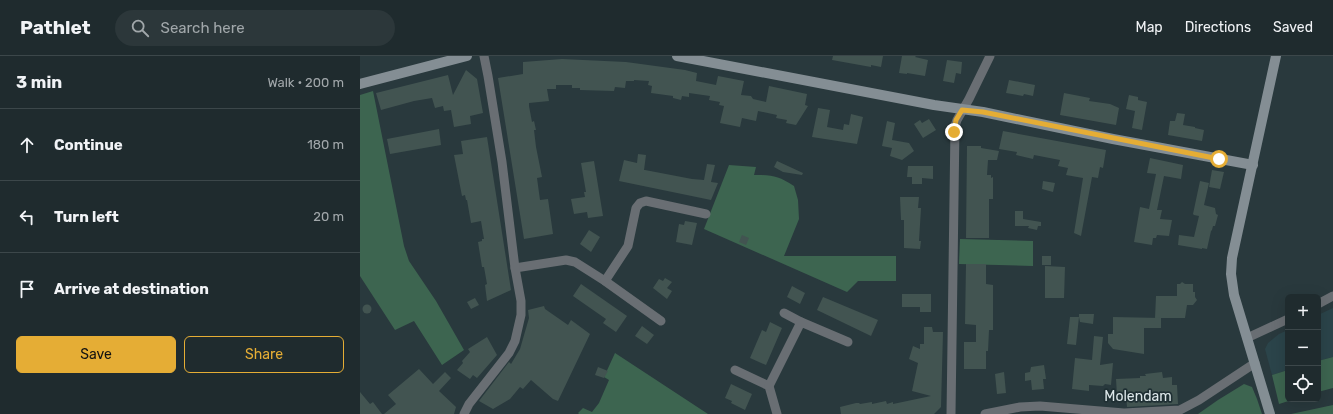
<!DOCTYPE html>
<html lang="en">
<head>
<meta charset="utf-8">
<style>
  :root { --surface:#1f2b2e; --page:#2c373a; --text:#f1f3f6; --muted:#a1a7aa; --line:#3c474a; --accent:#e5ad35 }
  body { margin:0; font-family:Rubik,sans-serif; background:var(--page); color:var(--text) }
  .controls { position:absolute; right:12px; bottom:12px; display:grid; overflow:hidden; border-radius:6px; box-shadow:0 4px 16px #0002 }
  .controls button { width:36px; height:36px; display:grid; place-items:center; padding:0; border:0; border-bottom:1px solid var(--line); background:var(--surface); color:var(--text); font:20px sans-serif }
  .stop { position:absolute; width:12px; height:12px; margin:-9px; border:3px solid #e5ad35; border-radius:50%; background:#fff }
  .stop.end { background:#e5ad35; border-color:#fff; box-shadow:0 1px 4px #0008 }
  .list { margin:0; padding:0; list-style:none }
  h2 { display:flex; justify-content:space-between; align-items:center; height:52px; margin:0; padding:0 16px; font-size:17px }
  h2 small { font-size:13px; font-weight:400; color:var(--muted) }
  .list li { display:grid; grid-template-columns:26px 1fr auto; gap:12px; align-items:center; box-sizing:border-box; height:72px; padding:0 16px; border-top:1px solid var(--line) }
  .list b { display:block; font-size:15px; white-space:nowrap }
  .list em { font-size:13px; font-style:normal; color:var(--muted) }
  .actions { display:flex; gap:8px; padding:12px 16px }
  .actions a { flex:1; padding:9px 0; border:1px solid var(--accent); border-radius:6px; text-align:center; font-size:14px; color:var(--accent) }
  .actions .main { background:var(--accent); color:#111 }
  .icon { flex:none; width:22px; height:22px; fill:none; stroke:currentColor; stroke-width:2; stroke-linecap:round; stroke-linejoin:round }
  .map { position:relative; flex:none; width:973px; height:358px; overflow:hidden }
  header { display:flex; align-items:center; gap:24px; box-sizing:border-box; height:56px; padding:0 20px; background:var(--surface); border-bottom:1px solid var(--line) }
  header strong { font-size:19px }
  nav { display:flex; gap:22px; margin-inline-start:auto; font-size:14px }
  .search { width:280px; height:36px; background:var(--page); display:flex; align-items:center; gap:10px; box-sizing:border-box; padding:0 14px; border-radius:22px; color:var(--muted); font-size:15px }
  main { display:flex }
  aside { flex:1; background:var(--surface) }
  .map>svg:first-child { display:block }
  .built { fill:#2b444a }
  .green { fill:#3d6550 }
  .building { fill:#425451 }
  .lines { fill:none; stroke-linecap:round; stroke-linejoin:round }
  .street { stroke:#696e73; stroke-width:9 }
  .secondary { stroke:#848e94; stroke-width:10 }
  .route { stroke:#e5ad35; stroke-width:5 }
  .labels { text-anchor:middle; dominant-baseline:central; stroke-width:3.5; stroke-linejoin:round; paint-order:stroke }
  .street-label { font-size:14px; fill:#dee8ea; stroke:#1f2f33 }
</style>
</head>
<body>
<header>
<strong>Pathlet</strong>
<div class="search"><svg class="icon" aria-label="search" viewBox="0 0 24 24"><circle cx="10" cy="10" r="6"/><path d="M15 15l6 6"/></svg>Search here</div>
<nav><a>Map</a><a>Directions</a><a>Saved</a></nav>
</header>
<main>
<aside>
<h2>3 min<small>Walk · 200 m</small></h2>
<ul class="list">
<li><svg class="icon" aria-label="ahead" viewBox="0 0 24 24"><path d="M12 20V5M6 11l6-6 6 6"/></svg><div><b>Continue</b></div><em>180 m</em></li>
<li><svg class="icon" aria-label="left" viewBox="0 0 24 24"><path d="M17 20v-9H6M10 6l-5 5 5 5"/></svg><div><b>Turn left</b></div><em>20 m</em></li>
<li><svg class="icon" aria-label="arrive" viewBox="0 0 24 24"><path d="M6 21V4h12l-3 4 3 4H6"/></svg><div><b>Arrive at destination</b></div></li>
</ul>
<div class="actions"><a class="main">Save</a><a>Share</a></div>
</aside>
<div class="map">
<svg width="973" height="358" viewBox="0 0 973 358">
  <rect width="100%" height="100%" fill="#29393d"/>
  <g class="built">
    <polygon points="973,252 973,301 958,305 958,259"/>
    <polygon points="928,274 928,314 912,319 905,293 908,287 919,278"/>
  </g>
  <g class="green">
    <polygon points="13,35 44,190 49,205 76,245 104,294 82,309 54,265 35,274 0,220 0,39"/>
    <path d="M369,109L396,111L394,119C413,119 418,120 434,130L438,144L439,163L424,200H536V225H498L487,236L344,173Z"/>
    <polygon points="600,183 673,185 673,210 599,208"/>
    <polygon points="255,297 348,358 219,358 218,357 223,352 232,356 239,347 249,324 244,321"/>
    <polygon points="973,301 973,332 958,336 958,305"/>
    <polygon points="928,314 928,343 935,343 919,348 912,319"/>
    <polygon points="884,328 892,331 897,343 902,358 838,358 858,344"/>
    <polygon points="973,349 973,358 931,358"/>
  </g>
  <g class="building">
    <polygon points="473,0 523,0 521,11 511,9 511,11 472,4"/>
    <polygon points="542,0 556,0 555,1 568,4 565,20 547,17 547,18 539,17"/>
    <polygon points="202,3 266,6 325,14 337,17 336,25 356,29 358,20 384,25 381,39 391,40 393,43 406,46 409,30 447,38 445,49 448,50 436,69 426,67 427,64 416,62 417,59 398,55 396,65 382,62 380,71 360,67 364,50 359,49 360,46 349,44 350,40 329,37 329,41 322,40 321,44 313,42 313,40 291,37 292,30 288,29 289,25 274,24 274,25 266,25 265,32 255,31 254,35 220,34 220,32 212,32 212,29 196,29 196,33 187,33 189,45 169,47 169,50 172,66 174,65 176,74 174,74 176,91 182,121 177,122 180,144 188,143 193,178 164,183 138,22 163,18 163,6"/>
    <polygon points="587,4 602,6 601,18 596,17 594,27 583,25"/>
    <polygon points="106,14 117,23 123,57 110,60 111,68 94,71 91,54 84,55 83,50 75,52 72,42 54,45 21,54 16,37 88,19 93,39"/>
    <polygon points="649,24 675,29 673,40 664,38 663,40 646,37"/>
    <polygon points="704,37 730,42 729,45 750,48 759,52 756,69 700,59"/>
    <polygon points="769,39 778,41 778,44 787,46 782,74 772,72 775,55 766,53"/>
    <polygon points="458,52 470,54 467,71 483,74 484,68 489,69 491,58 503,61 497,88 452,81"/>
    <polygon points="817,57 825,58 823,69 835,71 835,72 844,74 842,85 808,79 810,65 815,65"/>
    <polygon points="569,63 576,74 563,82 554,68 560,64 562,67"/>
    <polygon points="527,65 535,67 532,84 549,87 554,95 542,104 530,100 532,92 522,90"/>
    <polygon points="79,73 81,89 30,98 27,83"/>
    <polygon points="643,75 746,94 743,112 740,111 738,122 732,121 721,180 714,177 723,122 706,119 708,112 698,110 700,104 674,99 673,103 656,99 657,96 639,93"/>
    <polygon points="127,81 151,234 127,245 125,229 127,228 124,211 122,211 118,186 122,185 122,183 124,183 121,165 111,167 107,144 106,144 105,139 102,140 94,99 103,98 101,85"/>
    <polygon points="607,90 621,90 621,92 639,95 637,104 628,104 627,119 631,119 631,122 633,121 633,143 629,143 629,182 606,182"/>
    <polygon points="278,98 286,99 284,114 285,114 332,123 344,124 347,108 355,109 351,126 358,127 351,144 259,125 264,104 277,107"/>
    <polygon points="790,102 823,109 821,123 804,120 797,154 802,154 800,163 812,164 809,180 797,179 796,182 793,182 792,189 774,186 780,151 789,153 796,118 787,117"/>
    <polygon points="234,105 243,160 228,162 227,156 214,158 211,143 225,141 224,136 226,136 221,107"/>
    <polygon points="417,105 443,117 442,119 423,116 414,111"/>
    <polygon points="548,110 573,110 573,123 562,122 562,128 552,128 552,121 547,121"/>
    <polygon points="852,114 864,116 860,133 849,131"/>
    <polygon points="683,125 695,127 693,136 682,133"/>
    <polygon points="840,125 849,127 844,149 855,152 856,158 858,159 855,170 853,170 852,174 851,175 847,193 842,192 842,193 818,189 819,179 834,181 839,160 834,159 833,158"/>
    <polygon points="540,141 559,141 558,152 561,152 559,185 561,185 560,193 544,192 544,164 541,164"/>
    <polygon points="655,155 663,155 663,163 681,166 681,170 678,170 677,174 668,172 669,170 655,170"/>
    <polygon points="325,165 337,167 332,189 316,186 319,168 324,169"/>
    <polygon points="229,174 240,181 231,196 220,188"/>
    <polygon points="382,179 389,182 386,189 379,186"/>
    <rect x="682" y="200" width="9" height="9"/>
    <polygon points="606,208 626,208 626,228 633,229 633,274 629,274 628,295 626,295 626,313 604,313 604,286 616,286 616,269 605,268"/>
    <polygon points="685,210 705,211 704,242 685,242"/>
    <polygon points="305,222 312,226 307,232 312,235 307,243 293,232 299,223 303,225"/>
    <polygon points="822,226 825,228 833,228 833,236 835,236 835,241 837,244 833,249 827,249 825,262 795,262 796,240 817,240 817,228 820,228"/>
    <polygon points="221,228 267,260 256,276 243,267 246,263 213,240"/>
    <polygon points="432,230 445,237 440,248 427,241"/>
    <polygon points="542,238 571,238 571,256 560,256 560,251 542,251"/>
    <polygon points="463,241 518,264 511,280 457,254"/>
    <polygon points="115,242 119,249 111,253 107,246"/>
    <circle cx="7" cy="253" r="4.5"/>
    <polygon points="184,250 185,253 208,269 211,264 230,278 198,345 193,343 171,324 163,333 160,331 150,343 133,353 119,345 149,306 151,308 160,293 169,262 168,254"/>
    <polygon points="719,258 734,258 733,268 720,266 719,261 716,289 707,288 710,261 719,261"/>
    <polygon points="753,261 801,262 801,272 784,272 784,298 753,293 748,287 748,278 753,278"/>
    <polygon points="410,266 422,272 406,309 390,302 402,274 406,276"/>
    <polygon points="282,270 294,279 287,288 275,280"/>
    <polygon points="564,271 572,271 573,276 583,276 581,351 574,358 481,358 480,351 496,347 499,347 500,348 512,346 512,348 526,345 527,348 533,346 533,348 571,340 552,335 558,307 549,303 553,290 560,293 560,288 564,288"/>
    <polygon points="734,280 743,281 740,309 753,307 751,329 745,328 743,330 729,329 729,335 712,333 715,302 732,304"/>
    <polygon points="127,281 137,299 117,322 113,319 110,323 97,314 103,307 102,305 110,296 108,293"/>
    <polygon points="684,309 686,323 683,323 684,333 672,334 671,324 665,325 665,317 670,316 671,311"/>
    <polygon points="238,311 248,315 244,322 235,319"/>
    <polygon points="59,313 73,328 85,316 91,322 79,335 96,351 94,358 24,358 36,348 28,339"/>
    <polygon points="644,316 646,337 637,338 635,318"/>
    <polygon points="802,316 803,322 812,321 812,329 817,329 818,348 767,351 766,339 757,339 756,323 780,322 780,320 786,320 785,318"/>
    <polygon points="371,328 392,338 385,354 371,347 372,345 365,342"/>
    <polygon points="0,336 10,348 13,346 22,358 0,358"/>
  </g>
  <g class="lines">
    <g class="street">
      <polyline points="155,212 206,204 215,206 245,225 301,265"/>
      <polyline points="245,225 268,190 276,152 280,147 286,145 346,158"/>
      <polyline points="958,248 973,240"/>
      <polyline points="424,257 441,266"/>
      <polyline points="887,282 928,263"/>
      <polyline points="375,314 409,330 417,358"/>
      <polyline points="409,330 441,266 488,286"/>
      <polyline points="104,358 109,348 149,297 155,285 161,259 161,245 155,212 142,106 128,20 124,0"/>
      <polyline points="591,358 595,70 597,64 609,43 630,0"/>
      <polyline points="625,358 660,351 680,350 764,357 820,354 839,344 895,307"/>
    </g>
    <g class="secondary">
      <polyline points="317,0 574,49 623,56 753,83 893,109"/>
      <polyline points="0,28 107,0"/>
      <polyline points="910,358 874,239 871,218 872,202 916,0"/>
    </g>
  </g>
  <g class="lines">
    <polyline class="route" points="594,76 596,64 602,54 623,56 859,103"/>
  </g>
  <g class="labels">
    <g class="street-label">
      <text x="778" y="340">Molendam</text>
    </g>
  </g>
</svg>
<div class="controls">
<button>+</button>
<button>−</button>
<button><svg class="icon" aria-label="locate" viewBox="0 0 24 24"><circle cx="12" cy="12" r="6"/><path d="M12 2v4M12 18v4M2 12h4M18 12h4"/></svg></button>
</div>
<div class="stop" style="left:859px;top:103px"></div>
<div class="stop end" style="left:594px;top:76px"></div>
</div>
</main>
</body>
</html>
